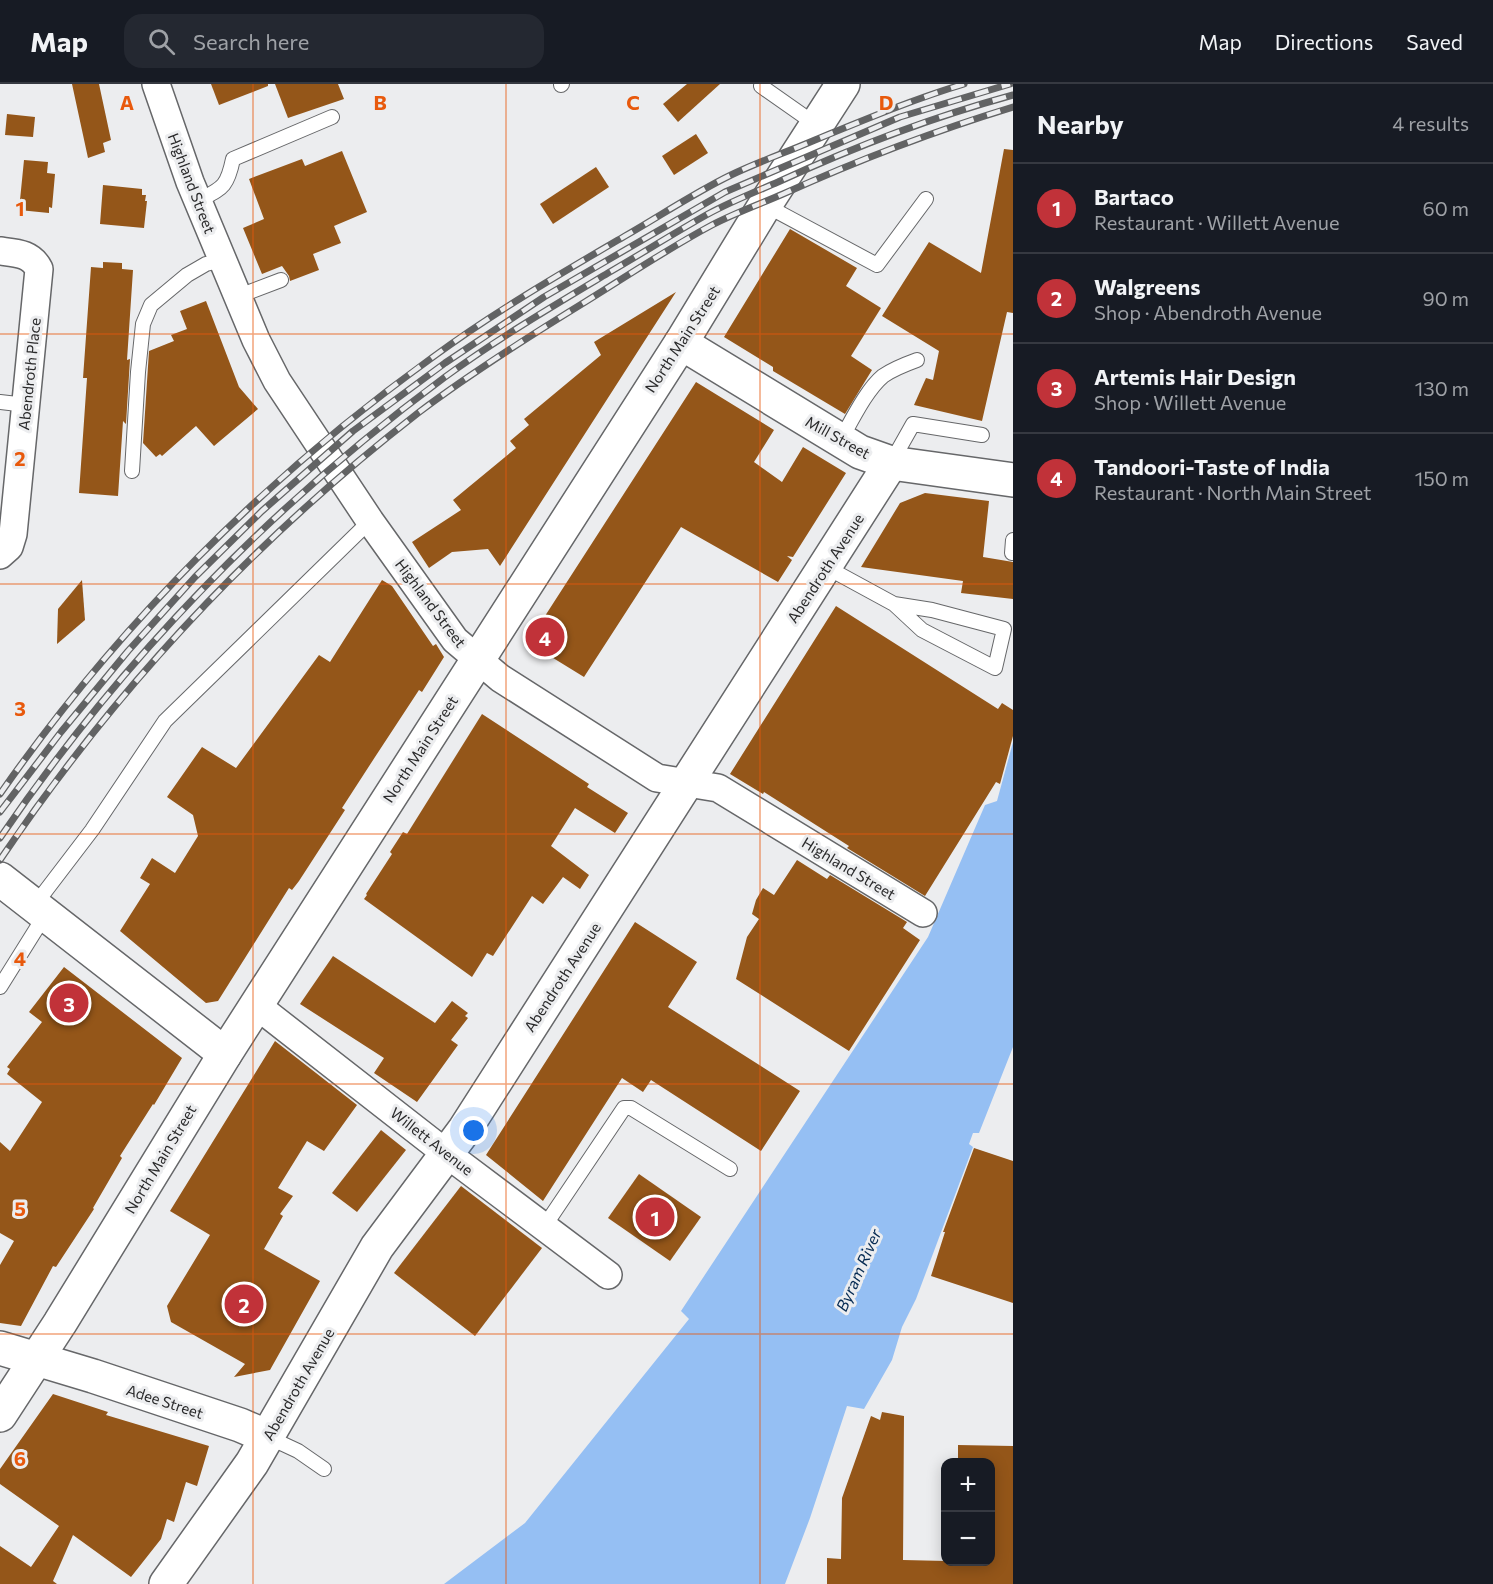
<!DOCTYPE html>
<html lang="en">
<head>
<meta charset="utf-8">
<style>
  :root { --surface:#171b24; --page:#242831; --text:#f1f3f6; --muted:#9ea1a6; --line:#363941; --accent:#c13239 }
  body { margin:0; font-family:Commissioner,sans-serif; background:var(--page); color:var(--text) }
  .controls { position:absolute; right:18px; bottom:18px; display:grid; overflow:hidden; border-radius:12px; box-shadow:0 3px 15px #0003 }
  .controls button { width:54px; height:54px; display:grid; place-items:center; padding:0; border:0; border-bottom:2px solid var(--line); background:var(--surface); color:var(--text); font:30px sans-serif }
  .you { position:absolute; left:474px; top:1047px; width:21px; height:21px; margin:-15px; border:4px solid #fff; border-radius:50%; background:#1a73e8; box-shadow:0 0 0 9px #1a73e833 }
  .badge { display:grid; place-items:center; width:39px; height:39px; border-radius:50%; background:var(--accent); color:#fff; font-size:20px; font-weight:700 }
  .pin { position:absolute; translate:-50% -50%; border:3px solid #fff; box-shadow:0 2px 6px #0006 }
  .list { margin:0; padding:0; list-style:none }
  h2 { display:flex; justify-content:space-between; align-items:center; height:78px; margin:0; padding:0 24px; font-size:26px }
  h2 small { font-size:20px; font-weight:400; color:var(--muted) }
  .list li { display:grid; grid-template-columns:39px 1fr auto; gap:18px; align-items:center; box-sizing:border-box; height:90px; padding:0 24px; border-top:2px solid var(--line) }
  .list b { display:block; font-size:22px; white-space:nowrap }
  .list p { margin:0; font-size:20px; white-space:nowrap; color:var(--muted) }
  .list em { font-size:20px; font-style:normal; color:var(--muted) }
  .icon { flex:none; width:33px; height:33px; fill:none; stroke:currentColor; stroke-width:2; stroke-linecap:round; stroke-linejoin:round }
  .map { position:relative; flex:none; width:1013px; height:1500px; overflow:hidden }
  header { display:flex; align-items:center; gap:36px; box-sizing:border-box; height:84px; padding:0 30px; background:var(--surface); border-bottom:2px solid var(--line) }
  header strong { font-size:28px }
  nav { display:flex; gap:33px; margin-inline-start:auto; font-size:21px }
  .search { width:420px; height:54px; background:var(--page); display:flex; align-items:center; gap:15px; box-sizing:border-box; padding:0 21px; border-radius:18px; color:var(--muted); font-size:22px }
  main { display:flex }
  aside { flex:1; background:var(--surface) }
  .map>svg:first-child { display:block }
  .water { fill:#95bff3 }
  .building { fill:#945619 }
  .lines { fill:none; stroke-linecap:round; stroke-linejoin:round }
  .service-casing { stroke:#666769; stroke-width:16 }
  .minor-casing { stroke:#666769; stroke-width:30 }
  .tertiary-casing { stroke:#666769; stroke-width:36 }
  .primary-casing { stroke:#666769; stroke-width:36 }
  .service { stroke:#fff; stroke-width:14 }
  .minor { stroke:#fff; stroke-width:27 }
  .tertiary { stroke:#fff; stroke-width:33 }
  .primary { stroke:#fff; stroke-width:33 }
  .rail-casing { stroke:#626364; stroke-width:7 }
  .rail { stroke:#ecedef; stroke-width:4.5; stroke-dasharray:14; stroke-linecap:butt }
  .grid { fill:none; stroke:#e8590c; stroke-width:1.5; stroke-opacity:0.55 }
  .labels { text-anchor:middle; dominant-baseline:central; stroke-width:6; stroke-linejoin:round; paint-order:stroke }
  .street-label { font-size:15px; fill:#2a2a2b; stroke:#ecedef }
  .water-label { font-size:16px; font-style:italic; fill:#052a52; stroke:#ecedef }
  .grid-label { font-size:20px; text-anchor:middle; font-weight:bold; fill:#e8590c; stroke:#ecedef; stroke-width:6; stroke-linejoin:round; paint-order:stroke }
</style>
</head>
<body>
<header>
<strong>Map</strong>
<div class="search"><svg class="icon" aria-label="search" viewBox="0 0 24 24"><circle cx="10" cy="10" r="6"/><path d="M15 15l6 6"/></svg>Search here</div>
<nav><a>Map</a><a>Directions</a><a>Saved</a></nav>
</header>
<main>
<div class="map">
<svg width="1013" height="1500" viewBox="0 0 1013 1500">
  <rect width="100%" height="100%" fill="#ecedef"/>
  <polygon class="water" points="1013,658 1013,963 979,1049 973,1049 969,1060 973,1063 916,1215 902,1243 892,1276 864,1325 847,1322 810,1434 785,1500 444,1500 525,1439 689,1235 681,1227 928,853 985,721 997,717"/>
  <g class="building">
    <polygon points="72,0 99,0 111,56 103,59 105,68 88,74"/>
    <polygon points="211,0 268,0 268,2 219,21"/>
    <polygon points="275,0 338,0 344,15 288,34"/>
    <polygon points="687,0 720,0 678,38 663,20"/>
    <polygon points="7,30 35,33 33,53 5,51"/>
    <polygon points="696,50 708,69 674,91 662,72"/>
    <polygon points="1004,65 1013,66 1013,229 1007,228 982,337 914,321 926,294 933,296 939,267 882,232 929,158 981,189"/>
    <polygon points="342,67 367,128 334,142 341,159 313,170 319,186 290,197 289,192 282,182 262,190 243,144 264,135 249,95 302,75 305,82"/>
    <polygon points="24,76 48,78 47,89 55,90 52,124 49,123 49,129 19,126"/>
    <polygon points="596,83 609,103 553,140 540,120"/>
    <polygon points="103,101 142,105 142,111 146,111 145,117 147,117 144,144 100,140"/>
    <polygon points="790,145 857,184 846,202 881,224 851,272 872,286 845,330 773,287 773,283 724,253"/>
    <polygon points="103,178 122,179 122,185 133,186 127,276 130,275 126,340 123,337 118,412 79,409 87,294 83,294 91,183 103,184"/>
    <polygon points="676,208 500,482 488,465 452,468 429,484 412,458 461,426 453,416 516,364 510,357 529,341 524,335 601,271 594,258"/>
    <polygon points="206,217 239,303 258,325 214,362 196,342 162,372 160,370 156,373 143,359 149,267 174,257 171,251 187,245 180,227"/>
    <polygon points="696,298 774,346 754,378 782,398 803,363 846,389 793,473 787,472 792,476 778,498 681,443 584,593 545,569 543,572 530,564 528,554 534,549"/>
    <polygon points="925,409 989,417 983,473 1013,478 1013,515 961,509 963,497 861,483 900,419"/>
    <polygon points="82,496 85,536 57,560 58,525"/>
    <polygon points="382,496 392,502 433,562 436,560 444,573 422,608 419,606 375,673 342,724 345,726 299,797 292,806 289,804 218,917 206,919 120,847 150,800 140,794 152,774 175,789 198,752 193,731 167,713 202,663 236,684 319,571 330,578"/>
    <polygon points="836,522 998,625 1002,619 1013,626 1013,652 1000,700 996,698 925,812 847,764 849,762 764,708 763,710 730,690"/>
    <polygon points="482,630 589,700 587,703 628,729 615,749 575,724 551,762 589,791 580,805 563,793 543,820 532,812 493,872 487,869 472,893 364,815 367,811 366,810 392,770 390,768 403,748 407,750"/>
    <polygon points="797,776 827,795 830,791 907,838 903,844 920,856 849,967 736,895 747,853 759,835 752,830 756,816 763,804 774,811"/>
    <polygon points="635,838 697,878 668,923 800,1007 761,1067 651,996 643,1008 622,994 543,1117 486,1071"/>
    <polygon points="333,872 435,939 452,917 468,929 465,932 468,934 451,956 458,961 417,1018 374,989 384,974 300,920"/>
    <polygon points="64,883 182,974 154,1021 153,1020 120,1072 122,1074 93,1124 94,1125 56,1183 53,1182 21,1242 0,1239 0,1181 14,1157 0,1149 0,1058 10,1067 42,1018 7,990 10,985 7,983 42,938 29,928"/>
    <polygon points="275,957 357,1021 324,1067 307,1057 278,1104 293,1112 280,1130 283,1132 264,1165 320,1197 270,1286 234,1293 245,1280 171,1238 167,1222 210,1151 170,1127"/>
    <polygon points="381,1046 406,1066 357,1128 332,1109"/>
    <polygon points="974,1064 1013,1077 1013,1219 931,1192 945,1148 943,1148"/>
    <polygon points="639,1090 701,1133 670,1177 608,1134"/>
    <polygon points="461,1102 542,1164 475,1252 394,1189"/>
    <polygon points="53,1310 108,1328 106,1331 209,1362 197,1402 186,1398 174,1438 167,1435 161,1455 131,1493 73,1451 53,1497 57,1500 0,1500 0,1462 31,1483 59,1442 0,1400 0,1385"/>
    <polygon points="882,1328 904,1332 903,1476 990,1478 990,1378 958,1378 958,1361 1013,1362 1013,1500 827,1500 827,1474 841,1475 842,1414 871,1332 880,1336"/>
  </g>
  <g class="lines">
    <defs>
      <g id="service">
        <polyline points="561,1 562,0"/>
        <polyline points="761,2 818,42"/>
        <path d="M198,117C222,104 227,104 233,75L332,33"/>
        <polyline points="765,121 877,181 926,115"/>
        <polyline points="239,212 281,196"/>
        <polyline points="0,318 26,321"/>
        <path d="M840,357C851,338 866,306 883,292C893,285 906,280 917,276"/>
        <polyline points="891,379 913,340 982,351"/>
        <polyline points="132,387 138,288 143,240 151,221 187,191 206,180 223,176"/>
        <polyline points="1012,469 1013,456"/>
        <polyline points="826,483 894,520 922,546 995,584 1004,545 932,526 894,520"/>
        <polyline points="34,822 92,746 165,637 370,437"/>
        <polyline points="0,903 45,831"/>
        <polyline points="544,1143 624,1024 631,1024 730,1085"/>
        <polyline points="268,1353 298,1367 324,1385"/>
      </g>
      <g id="minor">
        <polyline points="156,0 190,98 256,256 277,297 370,437 455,556 500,594 657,694 718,704 923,829"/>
        <path d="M0,167C16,169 31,169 39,185L13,450L9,463L0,471"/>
        <polyline points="256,921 447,1070 608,1191"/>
      </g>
      <g id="tertiary">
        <polyline points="681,259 860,368 891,379 1013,396"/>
        <polyline points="0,795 225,970"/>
        <polyline points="0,1264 93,1292 240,1341 268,1353"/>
        <polyline points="166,1500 252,1379 377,1163 465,1045 891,379"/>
      </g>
      <polyline id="primary" points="0,1331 60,1239 225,970 681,259 765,121 843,0"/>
    </defs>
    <use href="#service" class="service-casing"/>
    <use href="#minor" class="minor-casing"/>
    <use href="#tertiary" class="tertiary-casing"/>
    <use href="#primary" class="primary-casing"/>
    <use href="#service" class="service"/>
    <use href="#minor" class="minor"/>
    <use href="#tertiary" class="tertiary"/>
    <use href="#primary" class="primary"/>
    <defs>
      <g id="rail">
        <path d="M0,710C118,541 266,393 433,273C494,228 560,190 625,152C660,132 694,109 731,91C758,78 787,68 815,56C864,36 914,15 964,0"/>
        <polyline points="0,728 61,648 128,567 195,493 262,427 353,347 445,279 544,213 725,108 900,33 1010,0"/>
        <path d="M0,754C121,576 272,421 445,293C497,255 553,222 608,189C641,170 674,149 708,130C730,118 755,108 778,98C856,62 929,34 1013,11"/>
        <path d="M0,776C115,605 256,455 418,329C471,289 528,253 585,218C627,192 669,164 712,141C735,129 760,120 783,110C858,76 934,47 1013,23"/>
      </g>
    </defs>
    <use href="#rail" class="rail-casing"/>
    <use href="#rail" class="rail"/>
  </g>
  <path class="grid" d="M253,0V1500M506,0V1500M760,0V1500M0,250H1013M0,500H1013M0,750H1013M0,1000H1013M0,1250H1013"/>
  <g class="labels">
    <g class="street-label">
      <text transform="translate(192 99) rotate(69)">Highland Street</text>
      <text transform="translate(682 255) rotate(-57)">North Main Street</text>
      <text transform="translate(29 290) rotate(-84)">Abendroth Place</text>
      <text transform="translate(838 353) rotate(29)">Mill Street</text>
      <text transform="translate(825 484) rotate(-57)">Abendroth Avenue</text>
      <text transform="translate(431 519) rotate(53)">Highland Street</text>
      <text transform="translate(420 665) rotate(-57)">North Main Street</text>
      <text transform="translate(849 784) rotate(31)">Highland Street</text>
      <text transform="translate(562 893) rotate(-57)">Abendroth Avenue</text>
      <text transform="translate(432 1057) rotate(38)">Willett Avenue</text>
      <text transform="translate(160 1075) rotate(-59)">North Main Street</text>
      <text transform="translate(298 1300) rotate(-60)">Abendroth Avenue</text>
      <text transform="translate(165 1317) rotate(18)">Adee Street</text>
    </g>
    <g class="water-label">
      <text transform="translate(858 1186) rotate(-66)">Byram River</text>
    </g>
  </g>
  <g class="grid-label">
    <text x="127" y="26">A</text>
    <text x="380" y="26">B</text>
    <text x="633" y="26">C</text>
    <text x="886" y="26">D</text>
    <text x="20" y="132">1</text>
    <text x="20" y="382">2</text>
    <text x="20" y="632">3</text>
    <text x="20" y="882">4</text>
    <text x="20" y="1132">5</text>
    <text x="20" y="1382">6</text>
  </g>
</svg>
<div class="controls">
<button>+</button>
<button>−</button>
</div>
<div class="you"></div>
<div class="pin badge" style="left:655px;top:1133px">1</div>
<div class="pin badge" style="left:244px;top:1220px">2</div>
<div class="pin badge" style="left:69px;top:919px">3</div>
<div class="pin badge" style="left:545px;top:553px">4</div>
</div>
<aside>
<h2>Nearby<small>4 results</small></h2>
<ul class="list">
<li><span class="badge">1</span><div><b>Bartaco</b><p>Restaurant · Willett Avenue</p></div><em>60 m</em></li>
<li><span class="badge">2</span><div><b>Walgreens</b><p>Shop · Abendroth Avenue</p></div><em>90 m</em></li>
<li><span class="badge">3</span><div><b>Artemis Hair Design</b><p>Shop · Willett Avenue</p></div><em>130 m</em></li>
<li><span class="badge">4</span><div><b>Tandoori-Taste of India</b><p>Restaurant · North Main Street</p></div><em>150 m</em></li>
</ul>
</aside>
</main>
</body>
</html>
